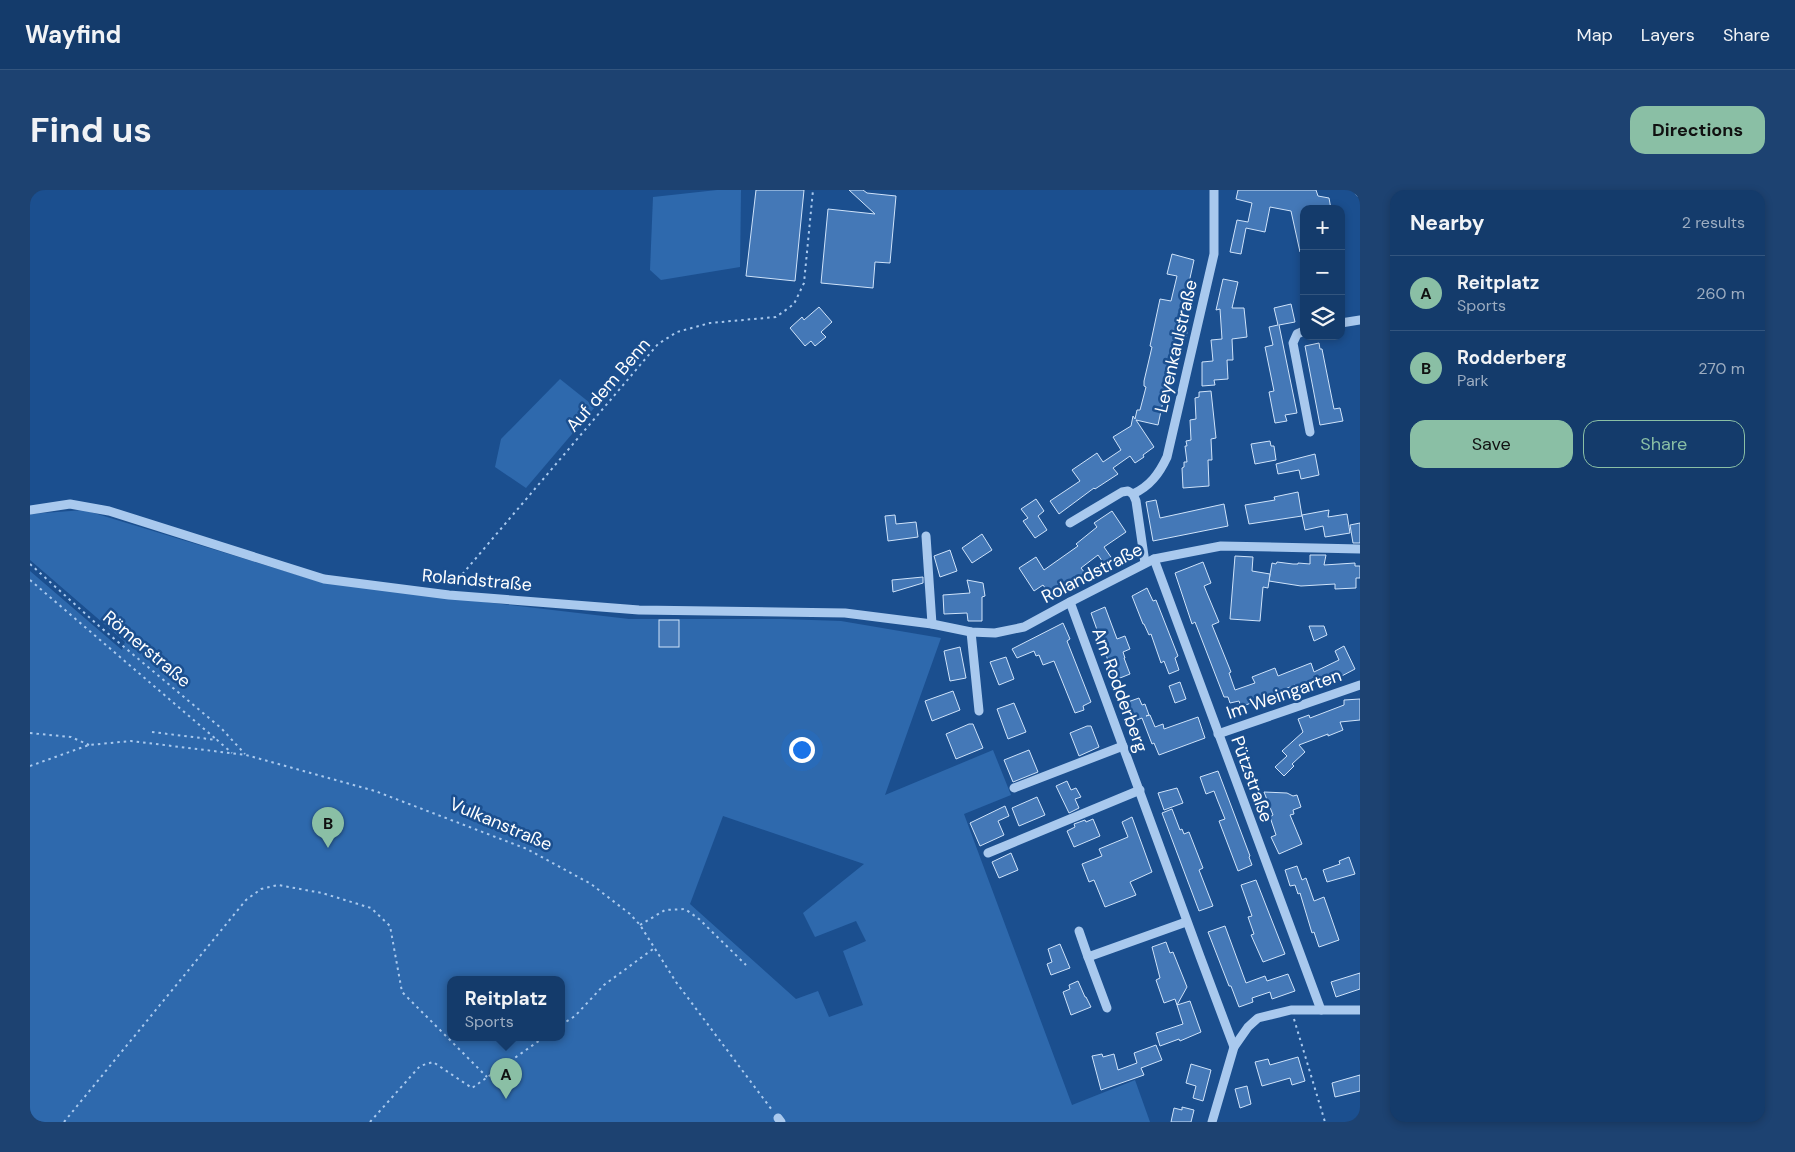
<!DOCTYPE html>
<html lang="en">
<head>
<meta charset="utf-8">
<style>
  :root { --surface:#143b6b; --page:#1d4271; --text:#f1f3f6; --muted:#9dadc1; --line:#33557e; --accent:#8abfa5 }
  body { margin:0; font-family:"DM Sans",sans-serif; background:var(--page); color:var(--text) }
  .controls { position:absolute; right:15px; top:15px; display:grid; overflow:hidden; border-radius:10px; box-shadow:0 2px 8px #0003 }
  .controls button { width:45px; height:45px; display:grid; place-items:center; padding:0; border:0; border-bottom:1px solid var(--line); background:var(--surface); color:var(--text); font:25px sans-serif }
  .you { position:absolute; left:771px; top:559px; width:18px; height:18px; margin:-12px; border:4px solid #fff; border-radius:50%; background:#1a73e8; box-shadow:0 0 0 8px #1a73e833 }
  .badge { display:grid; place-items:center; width:32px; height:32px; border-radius:50%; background:var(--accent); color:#111; font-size:16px; font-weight:700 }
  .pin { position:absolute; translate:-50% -41px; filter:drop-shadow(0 1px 2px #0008) }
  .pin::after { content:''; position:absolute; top:26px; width:18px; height:15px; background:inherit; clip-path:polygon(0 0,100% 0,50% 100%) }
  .popup { position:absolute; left:417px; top:786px; width:118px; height:65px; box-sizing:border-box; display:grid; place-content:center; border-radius:10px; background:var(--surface); filter:drop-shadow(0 1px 4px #0005); font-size:16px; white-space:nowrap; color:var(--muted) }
  .popup b { font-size:19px; color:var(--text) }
  .popup::after { content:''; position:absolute; left:50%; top:100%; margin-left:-10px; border:10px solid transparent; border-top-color:var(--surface) }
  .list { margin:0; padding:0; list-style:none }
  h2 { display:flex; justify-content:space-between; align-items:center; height:65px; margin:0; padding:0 20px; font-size:21px }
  h2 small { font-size:16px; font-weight:400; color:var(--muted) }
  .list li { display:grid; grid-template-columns:32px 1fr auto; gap:15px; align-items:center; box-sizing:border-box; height:75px; padding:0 20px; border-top:1px solid var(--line) }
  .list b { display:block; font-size:19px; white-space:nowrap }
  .list p { margin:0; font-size:16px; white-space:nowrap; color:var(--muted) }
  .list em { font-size:16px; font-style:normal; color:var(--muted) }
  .actions { display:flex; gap:10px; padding:15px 20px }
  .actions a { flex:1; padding:11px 0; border:1px solid var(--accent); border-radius:15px; text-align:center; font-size:18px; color:var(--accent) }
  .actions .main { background:var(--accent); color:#111 }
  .icon { flex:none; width:28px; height:28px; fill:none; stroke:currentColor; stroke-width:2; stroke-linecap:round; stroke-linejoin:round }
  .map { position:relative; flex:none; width:1330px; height:932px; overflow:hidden; border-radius:15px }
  header { display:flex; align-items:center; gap:30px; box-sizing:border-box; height:70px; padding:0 25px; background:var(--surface); border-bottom:1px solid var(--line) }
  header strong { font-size:24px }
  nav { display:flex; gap:28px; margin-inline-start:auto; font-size:18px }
  .intro { display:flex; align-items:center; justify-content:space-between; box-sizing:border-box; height:120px; padding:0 30px }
  h1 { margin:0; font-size:35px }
  .button { padding:12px 22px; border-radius:15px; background:var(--accent); color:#111; font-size:18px; font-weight:700 }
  main { display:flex; gap:30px; padding:0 30px }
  aside { flex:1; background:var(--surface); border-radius:15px; box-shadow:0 2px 8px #0003 }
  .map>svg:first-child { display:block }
  .green { fill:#2e69ad; fill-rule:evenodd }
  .building { fill:#4478b7; stroke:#cfe3fa }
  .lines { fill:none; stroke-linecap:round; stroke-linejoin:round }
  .path { stroke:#a9c9ee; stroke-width:2; stroke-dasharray:2.5 4; stroke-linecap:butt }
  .minor { stroke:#a9c9ee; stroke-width:9 }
  .labels { text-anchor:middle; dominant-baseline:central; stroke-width:5; stroke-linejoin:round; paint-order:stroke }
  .street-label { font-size:18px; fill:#fff; stroke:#1b4f8f }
</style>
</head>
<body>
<header>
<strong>Wayfind</strong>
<nav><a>Map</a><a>Layers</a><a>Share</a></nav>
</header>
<div class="intro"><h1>Find us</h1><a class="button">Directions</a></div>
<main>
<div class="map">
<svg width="1330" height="932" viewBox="0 0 1330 932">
  <rect width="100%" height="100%" fill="#1b4f8f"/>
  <g class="green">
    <polygon points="687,0 711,0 710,77 631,90 620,80 623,7"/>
    <polygon points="530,189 565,217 496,298 465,277 471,249"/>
    <path d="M54,320L294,393L599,429H753L811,431L911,448L855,605L963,560L981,605L934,624L1042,915L1105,890L1120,932H0V381L92,460L95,452L0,370V324ZM693,626L834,674L773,723L785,747L826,731L836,751L813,761L833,815L799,827L788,801L766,809L660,714ZM421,790H531V848H421Z"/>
  </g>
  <g class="building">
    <polygon points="726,0 774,0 765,91 716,86"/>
    <polygon points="819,0 833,0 837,3 866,6 860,73 845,72 843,98 791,93 798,19 845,24"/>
    <polygon points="1208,0 1286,0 1288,6 1299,8 1301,19 1274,19 1274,61 1270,62 1261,21 1240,17 1235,42 1216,38 1211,64 1200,62 1207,30 1218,32 1222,13 1206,9"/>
    <polygon points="1142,64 1164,70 1150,133 1158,137 1156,147 1148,141 1128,235 1106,230 1124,257 1113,265 1114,267 1105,273 1100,266 1083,278 1088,284 1065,299 1064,298 1029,324 1020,311 1050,291 1042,280 1067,263 1073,272 1091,260 1083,247 1101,236 1103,226 1105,229 1107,220 1110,220 1116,197 1114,196 1114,191 1122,157 1120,156 1130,109 1141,111 1147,86 1137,84"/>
    <polygon points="1193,89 1208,92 1202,118 1214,118 1217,147 1202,149 1203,170 1197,170 1198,189 1184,190 1185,195 1172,196 1172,172 1183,171 1181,150 1192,149 1190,119 1186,120"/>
    <polygon points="1261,114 1265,132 1249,135 1267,223 1255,225 1257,231 1245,233 1239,202 1244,201 1235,157 1243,155 1239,137 1248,135 1244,118"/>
    <polygon points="789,117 802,132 791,142 796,147 785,156 781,151 775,156 760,138 772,127 774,130"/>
    <polygon points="1289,153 1290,159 1292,159 1304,219 1310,218 1313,231 1290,235 1275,156"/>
    <polygon points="1181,201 1186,248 1181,249 1182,270 1178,270 1179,296 1153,298 1152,278 1154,277 1154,272 1157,272 1155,256 1157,256 1156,251 1161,250 1160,230 1166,229 1165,208 1169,207 1169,202"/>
    <polygon points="1240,251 1241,256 1244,256 1246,270 1225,274 1221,254"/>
    <polygon points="1285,264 1289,285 1271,289 1269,280 1248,284 1246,274"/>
    <polygon points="1268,302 1272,326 1219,334 1215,315 1245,310 1244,307"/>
    <polygon points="1006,309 1014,321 1008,326 1017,340 1005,348 993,331 998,328 991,319"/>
    <polygon points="1126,310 1130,328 1194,314 1198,336 1123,351 1116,312"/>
    <polygon points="1299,320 1298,327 1317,324 1320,343 1295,347 1293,336 1275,340 1272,325"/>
    <polygon points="1082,321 1096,342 1074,357 1083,370 1075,375 1068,365 1051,378 1055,383 1031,400 1033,402 1023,409 1013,395 1004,401 989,378 1006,367 1014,380 1048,356 1046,354 1067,337 1064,333"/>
    <polygon points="865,325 866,334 886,332 888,347 858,351 855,326"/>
    <polygon points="1330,333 1330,353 1323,353 1320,335"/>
    <polygon points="952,344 962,360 942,373 932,358"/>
    <polygon points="920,360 927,381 910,387 904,366"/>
    <polygon points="1280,365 1296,365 1294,375 1325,373 1325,376 1330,376 1330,388 1326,388 1326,398 1305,399 1305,394 1271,396 1239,391 1242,373 1246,374 1247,372 1263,374 1268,374 1268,373 1280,374"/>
    <polygon points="1205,366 1223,367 1222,381 1240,384 1238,398 1233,397 1230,431 1200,429"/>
    <polygon points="1173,372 1181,393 1174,396 1189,432 1182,435 1201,482 1199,483 1205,500 1225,493 1222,487 1245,478 1248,486 1281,473 1284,482 1309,470 1305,461 1314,456 1325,479 1306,489 1302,484 1266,498 1265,495 1211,517 1209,511 1200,513 1198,507 1194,507 1165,432 1162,434 1145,383"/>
    <polygon points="893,387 893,393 863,402 862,390"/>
    <polygon points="937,390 953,393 955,406 952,407 952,431 938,431 937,423 914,424 913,405 940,403"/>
    <polygon points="1117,398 1123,411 1126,410 1148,466 1145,468 1149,480 1139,484 1134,471 1131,473 1121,444 1119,445 1114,434 1113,434 1102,406"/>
    <polygon points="1075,417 1087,449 1095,446 1100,459 1093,462 1095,468 1094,468 1100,484 1085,490 1061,423"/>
    <rect x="629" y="430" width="20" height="27"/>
    <polygon points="1033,433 1040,449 1037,451 1061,512 1053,516 1054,520 1045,523 1024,471 1013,475 1009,465 1006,466 1004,461 987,468 982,459"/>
    <polygon points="1279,436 1294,436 1297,445 1284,451"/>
    <polygon points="930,457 936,488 920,491 914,461"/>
    <polygon points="976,467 984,489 969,495 960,472"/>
    <polygon points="1150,492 1156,509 1145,513 1139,496"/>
    <polygon points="923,501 930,520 902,531 895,511"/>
    <polygon points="1109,508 1112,515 1115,514 1119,525 1116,526 1120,525 1125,537 1133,534 1134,539 1168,527 1175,548 1129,565 1124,553 1122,554 1112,528 1102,532 1095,513"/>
    <polygon points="1330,509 1330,530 1310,532 1313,540 1298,546 1298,544 1269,555 1275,562 1262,574 1264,576 1254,586 1245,577 1257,566 1252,561 1273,542 1268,529 1279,525 1280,528 1314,515 1314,510"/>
    <polygon points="984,513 996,542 978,549 967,519"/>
    <polygon points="939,534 943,534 953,558 926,569 916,544"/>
    <polygon points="1057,536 1061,536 1069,557 1049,566 1040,543"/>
    <polygon points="999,560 1008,582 983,592 974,570"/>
    <polygon points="1188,581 1220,666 1219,667 1222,675 1208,681 1189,631 1195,629 1187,609 1184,601 1176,604 1170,587"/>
    <polygon points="1037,591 1041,600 1046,598 1051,607 1045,609 1049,618 1039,623 1026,596"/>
    <polygon points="1147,598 1153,613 1134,620 1128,603"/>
    <polygon points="1234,602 1257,603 1263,606 1267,605 1271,617 1263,620 1264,624 1260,625 1272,654 1249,664 1241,647 1246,645 1240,627 1243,625"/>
    <polygon points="1007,607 1015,625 989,636 982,618"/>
    <polygon points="975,616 979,626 968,631 974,645 950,656 940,633"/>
    <polygon points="1142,619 1150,640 1152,639 1154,644 1159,642 1173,678 1169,680 1183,716 1169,721 1132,623"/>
    <polygon points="1102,627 1122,682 1100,692 1106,705 1075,717 1064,690 1059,692 1052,674 1072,666 1069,659 1098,647 1092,632"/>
    <polygon points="1063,629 1070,646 1044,657 1037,641 1045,637 1044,634 1055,630 1056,632"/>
    <polygon points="981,663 988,680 969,688 962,672"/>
    <polygon points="1319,667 1325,684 1297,692 1293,680 1310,674 1309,671"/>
    <polygon points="1267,676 1272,690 1276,688 1284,711 1294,707 1309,750 1289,757 1284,742 1282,743 1270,703 1268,704 1265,695 1260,696 1255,680"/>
    <polygon points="1226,690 1255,764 1233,772 1221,745 1224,744 1218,727 1222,726 1211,695"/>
    <polygon points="1195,736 1216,793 1235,786 1237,791 1258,784 1265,801 1242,809 1240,802 1222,808 1223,812 1209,817 1201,796 1199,796 1178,742"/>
    <polygon points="1136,752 1140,763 1143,762 1157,797 1147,815 1145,809 1134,813 1126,790 1130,788 1122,757"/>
    <polygon points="1030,754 1040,778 1021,785 1017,774 1022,772 1018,759"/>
    <polygon points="1330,783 1330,799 1306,807 1301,792"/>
    <polygon points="1048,791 1055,807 1056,807 1061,817 1041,825 1033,802 1040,799 1039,795"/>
    <polygon points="1160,811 1171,842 1150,851 1149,849 1130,856 1126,843 1153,834 1147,815"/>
    <polygon points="1126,855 1132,870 1111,878 1114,885 1071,900 1062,866 1072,864 1073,867 1084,864 1088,880 1107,873 1104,863"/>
    <polygon points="1268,867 1275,891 1262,895 1260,888 1232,896 1225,872 1238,869 1240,875"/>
    <polygon points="1161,874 1181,880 1173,911 1163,908 1166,896 1156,893"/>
    <polygon points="1330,885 1330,901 1305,907 1302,893"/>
    <polygon points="1217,896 1221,914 1210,918 1205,899"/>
    <polygon points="1152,917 1164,920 1161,932 1141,932 1144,918 1152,920"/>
  </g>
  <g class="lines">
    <g class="path">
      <polyline points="0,374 69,436 191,538 215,564"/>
      <polyline points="0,390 187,550"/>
      <polyline points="424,394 628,154 647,142 680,133 746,127 764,114 774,93 783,0"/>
      <polyline points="122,542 187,550 202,563"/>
      <polyline points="0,543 41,547 59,555"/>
      <polyline points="0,576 59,555 101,551 216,565 345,601 497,659 561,694 600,724 610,735 646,792 742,920"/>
      <polyline points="610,735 635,720 655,719 669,729 716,775"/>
      <polyline points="1264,829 1295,932"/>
      <polyline points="531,835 545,826 574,795 623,759"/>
      <polyline points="34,932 216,710 231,699 248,695 292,703 341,718 360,736 372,802 457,887"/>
      <polyline points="340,932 390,876 403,872 442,898 513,848"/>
    </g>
    <g class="minor">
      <polyline points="1328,0 1330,3"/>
      <polyline points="1311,133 1330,130"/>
      <polyline points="1274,141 1267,144 1263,153 1280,242"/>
      <polyline points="1103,304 1106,311 1115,373"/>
      <polyline points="0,320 40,314 79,321 294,389 419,405 609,420 815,423 902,434 941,442 965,443 994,437 1040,412 1124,369 1191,356 1330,359"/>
      <path d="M1040,333L1092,302L1098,301L1103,304C1120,296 1129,284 1137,267L1184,64V0"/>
      <polyline points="896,346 902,434"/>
      <polyline points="1124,369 1291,820"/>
      <path d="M1040,412C1094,560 1148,709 1204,857"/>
      <polyline points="941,442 949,521"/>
      <polyline points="1188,544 1330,495"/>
      <polyline points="984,598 1093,556"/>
      <polyline points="958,663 1110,600"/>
      <polyline points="1049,741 1058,767"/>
      <polyline points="1077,818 1058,767 1156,732"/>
      <polyline points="748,928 751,932"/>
      <polyline points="1182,932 1204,857 1218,837 1228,828 1261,820 1330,820"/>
    </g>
  </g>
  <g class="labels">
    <g class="street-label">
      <text transform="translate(1146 156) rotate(-77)">Leyenkaulstraße</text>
      <text transform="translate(578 195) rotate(-49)">Auf dem Benn</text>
      <text transform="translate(1062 383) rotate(-27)">Rolandstraße</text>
      <text transform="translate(447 390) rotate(5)">Rolandstraße</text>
      <text transform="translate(117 459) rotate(40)">Römerstraße</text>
      <text transform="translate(1090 500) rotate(70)">Am Rodderberg</text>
      <text transform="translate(1254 504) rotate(-19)">Im Weingarten</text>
      <text transform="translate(1222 589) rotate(70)">Pützstraße</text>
      <text transform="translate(471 634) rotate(23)">Vulkanstraße</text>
    </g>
  </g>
</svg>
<div class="controls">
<button>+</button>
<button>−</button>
<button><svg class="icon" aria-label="layers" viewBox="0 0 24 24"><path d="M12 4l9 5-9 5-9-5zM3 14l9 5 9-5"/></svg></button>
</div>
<div class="you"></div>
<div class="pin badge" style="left:476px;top:909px">A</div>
<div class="popup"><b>Reitplatz</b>Sports</div>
<div class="pin badge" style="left:298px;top:658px">B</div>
</div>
<aside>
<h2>Nearby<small>2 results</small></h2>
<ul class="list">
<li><span class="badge">A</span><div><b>Reitplatz</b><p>Sports</p></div><em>260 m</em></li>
<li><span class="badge">B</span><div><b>Rodderberg</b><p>Park</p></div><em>270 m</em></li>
</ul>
<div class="actions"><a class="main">Save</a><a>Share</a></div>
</aside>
</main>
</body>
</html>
